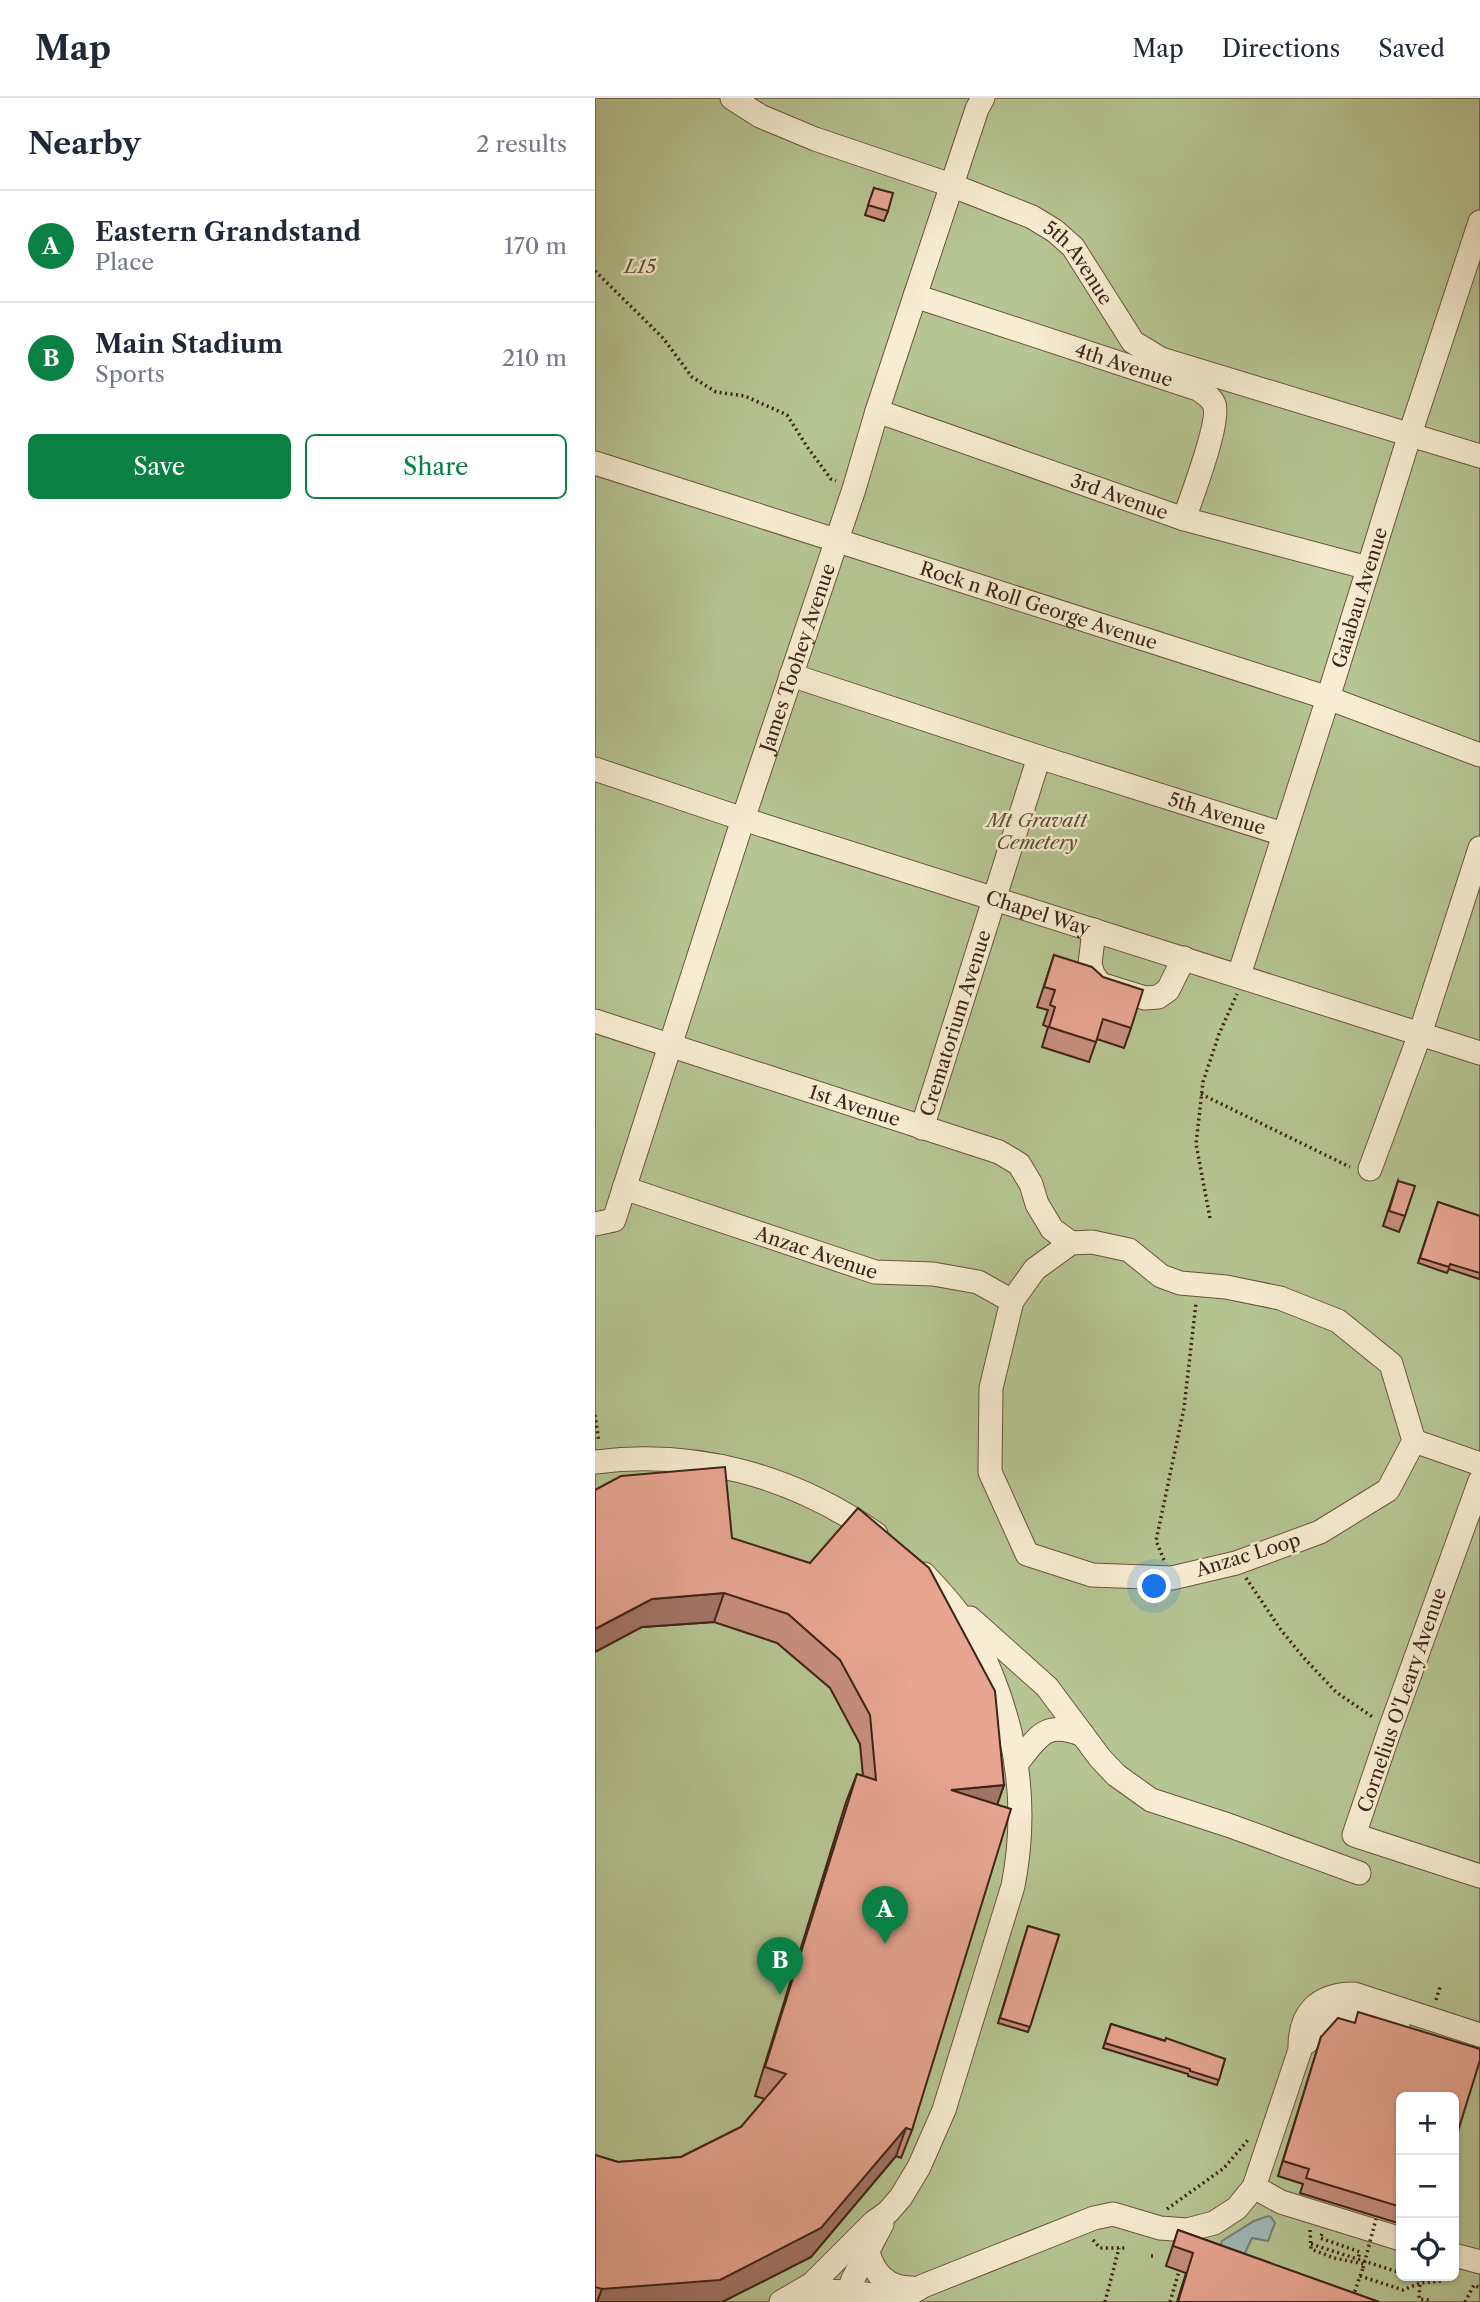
<!DOCTYPE html>
<html lang="en">
<head>
<meta charset="utf-8">
<style>
  :root { --surface:#fff; --page:#f2f2f3; --text:#1f2937; --muted:#747a83; --line:#e0e1e3; --accent:#0b8043 }
  body { margin:0; font-family:"Libre Caslon Text",serif; background:var(--page); color:var(--text) }
  .controls { position:absolute; right:21px; bottom:21px; display:grid; overflow:hidden; border-radius:10px; box-shadow:0 2px 5px #0004 }
  .controls button { width:63px; height:63px; display:grid; place-items:center; padding:0; border:0; border-bottom:2px solid var(--line); background:var(--surface); color:var(--text); font:35px sans-serif }
  .you { position:absolute; left:560px; top:1489px; width:24px; height:24px; margin:-18px; border:5px solid #fff; border-radius:50%; background:#1a73e8; box-shadow:0 0 0 10px #1a73e833 }
  .badge { display:grid; place-items:center; width:46px; height:46px; border-radius:50%; background:var(--accent); color:#fff; font-size:23px; font-weight:700 }
  .pin { position:absolute; translate:-50% -58px; filter:drop-shadow(0 2px 4px #0008) }
  .pin::after { content:''; position:absolute; top:37px; width:24px; height:21px; background:inherit; clip-path:polygon(0 0,100% 0,50% 100%) }
  .list { margin:0; padding:0; list-style:none }
  h2 { display:flex; justify-content:space-between; align-items:center; height:91px; margin:0; padding:0 28px; font-size:30px }
  h2 small { font-size:23px; font-weight:400; color:var(--muted) }
  .list li { display:grid; grid-template-columns:46px 1fr auto; gap:21px; align-items:center; box-sizing:border-box; height:112px; padding:0 28px; border-top:2px solid var(--line) }
  .list b { display:block; font-size:26px; white-space:nowrap }
  .list p { margin:0; font-size:23px; white-space:nowrap; color:var(--muted) }
  .list em { font-size:23px; font-style:normal; color:var(--muted) }
  .actions { display:flex; gap:14px; padding:21px 28px }
  .actions a { flex:1; padding:16px 0; border:2px solid var(--accent); border-radius:10px; text-align:center; font-size:24px; color:var(--accent) }
  .actions .main { background:var(--accent); color:#fff }
  .icon { flex:none; width:38px; height:38px; fill:none; stroke:currentColor; stroke-width:2; stroke-linecap:round; stroke-linejoin:round }
  .map { position:relative; flex:none; width:885px; height:2204px; overflow:hidden }
  header { display:flex; align-items:center; gap:42px; box-sizing:border-box; height:98px; padding:0 35px; background:var(--surface); border-bottom:2px solid var(--line) }
  header strong { font-size:33px }
  nav { display:flex; gap:38px; margin-inline-start:auto; font-size:24px }
  main { display:flex }
  aside { flex:1; background:var(--surface) }
  .map>svg:first-child { display:block }
  .green { fill:#b6c593; stroke:#7a7456; stroke-width:2; fill-rule:evenodd }
  .water { fill:#a1bbbb; stroke:#7a7e7a; stroke-width:2 }
  .lines { fill:none; stroke-linecap:round; stroke-linejoin:round }
  .minor-casing { stroke:#6c5340; stroke-width:25 }
  .path { stroke:#3f2318; stroke-width:3.5; stroke-dasharray:2 3.5; stroke-linecap:butt }
  .minor { stroke:#f7edd2; stroke-width:23 }
  .path-bridge { stroke:#3f2318; stroke-width:3.5; stroke-dasharray:2 3.5; stroke-linecap:butt }
  .wall { fill:#c88e7e; stroke:#3f2318; stroke-width:2 }
  .shaded-wall { fill:#a27466; stroke:#3f2318; stroke-width:2 }
  .building { fill:#e8a592; stroke:#3f2318; stroke-width:2 }
  .labels { text-anchor:middle; dominant-baseline:central; stroke-width:5; stroke-linejoin:round; paint-order:stroke }
  .street-label { font-size:19px; fill:#3f2318; stroke:#f7edd2 }
  .park-label { font-size:19px; font-style:italic; fill:#5d4c37; stroke:#f7edd2 }
</style>
</head>
<body>
<header>
<strong>Map</strong>
<nav><a>Map</a><a>Directions</a><a>Saved</a></nav>
</header>
<main>
<aside>
<h2>Nearby<small>2 results</small></h2>
<ul class="list">
<li><span class="badge">A</span><div><b>Eastern Grandstand</b><p>Place</p></div><em>170 m</em></li>
<li><span class="badge">B</span><div><b>Main Stadium</b><p>Sports</p></div><em>210 m</em></li>
</ul>
<div class="actions"><a class="main">Save</a><a>Share</a></div>
</aside>
<div class="map">
<svg width="885" height="2204" viewBox="0 0 885 2204">
  <rect width="100%" height="100%" fill="#f3e3b9"/>
  <filter id="stains"><feTurbulence type="fractalNoise" baseFrequency=".00286" numOctaves="4"/><feColorMatrix values="0 0 0 0 .2 0 0 0 0 .09 0 0 0 0 .02 0 0 0 .5 -.17"/></filter>
  <radialGradient id="worn" r=".72"><stop offset=".6" stop-color="#630" stop-opacity="0"/><stop offset="1" stop-color="#630" stop-opacity=".3"/></radialGradient>
  <path class="green" d="M0,0H885V2204H0ZM806,1999H859V2178H806Z"/>
  <polygon class="water" points="673,2118 676,2119 680,2125 673,2143 657,2140 649,2157 625,2148 627,2143 659,2123"/>
  <g class="lines">
    <defs>
      <g id="minor">
        <path id="s1" d="M137,0L165,18L220,41L356,87L437,119L460,133L478,149L538,244L566,261L885,358"/>
        <path id="s2" d="M320,198L603,291C609,295 616,299 619,306C626,322 596,401 589,421"/>
        <path id="s3" d="M282,313L589,421L773,470"/>
        <path id="s4" d="M0,365L733,600L885,657"/>
        <path id="s5" d="M196,577L444,659L688,736"/>
        <path id="s6" d="M0,671L148,721L885,955"/>
        <polyline points="499,832 495,866 498,876 505,886 550,900 563,899 573,892 589,860"/>
        <path id="s7" d="M644,877L733,600L815,336L885,124"/>
        <path id="s8" d="M0,923L404,1054L424,1066L436,1086L442,1106L457,1131L476,1145"/>
        <path id="s9" d="M327,1030L444,659"/>
        <polyline points="775,1071 825,936 885,750"/>
        <path id="s10" d="M29,1090L280,1174L338,1176L383,1184L417,1203"/>
        <path id="s11" d="M0,1126L19,1122L148,721L259,391L282,313L382,11L388,0"/>
        <polygon points="497,1144 534,1152 566,1178 585,1185 631,1189 685,1200 743,1223 796,1266 819,1343 793,1392 725,1434 641,1465 577,1480 497,1477 432,1456 395,1374 396,1290 417,1203 440,1171 476,1145"/>
        <polyline points="819,1343 885,1366"/>
        <path d="M0,1364C101,1351 198,1378 281,1436"/>
        <polyline points="885,1383 795,1631 759,1737 885,1778"/>
        <polyline points="375,1520 452,1589 505,1660 521,1677 556,1702 633,1727 764,1775"/>
        <path d="M422,1665C444,1638 450,1622 488,1637"/>
        <path d="M712,1944C718,1937 721,1928 728,1922C750,1905 780,1920 803,1927"/>
        <polyline points="659,2089 686,2104 806,2141"/>
        <path d="M273,2154C279,2177 294,2191 318,2190"/>
        <polyline points="859,2157 885,2164"/>
        <path d="M205,2195C239,2190 272,2196 306,2201"/>
        <path d="M186,2204L217,2186L279,2124L293,2114L306,2099L324,2069L349,2012L418,1788C432,1717 424,1645 397,1578C392,1567 388,1554 382,1543C369,1519 348,1496 329,1476"/>
        <polyline points="250,2204 258,2181 287,2126"/>
        <path d="M301,2204L328,2188L499,2120L518,2116L565,2130L592,2132L619,2125L642,2110L659,2089L705,1952C704,1915 723,1896 759,1896L885,1937"/>
      </g>
    </defs>
    <use href="#minor" class="minor-casing"/>
    <g class="path">
      <polyline points="0,173 68,240 97,279 121,294 150,298 192,317 213,350 236,381 241,383"/>
      <polyline points="606,996 755,1069"/>
      <polyline points="615,1120 601,1046 608,984 624,936 642,896"/>
      <polyline points="0,1317 4,1344"/>
      <polyline points="569,1462 561,1443 589,1310 601,1205"/>
      <polyline points="651,1480 686,1532 709,1560 741,1594 779,1620"/>
      <polyline points="841,1902 845,1889"/>
      <polyline points="572,2111 629,2070 653,2042"/>
      <polyline points="715,2132 716,2151 739,2160 769,2166"/>
      <polyline points="727,2136 725,2140 765,2154 763,2160"/>
      <polyline points="498,2142 505,2150 531,2150"/>
      <polyline points="716,2146 806,2175"/>
      <polyline points="556,2158 558,2158"/>
      <polyline points="765,2178 808,2192 825,2185 846,2183 851,2178"/>
      <polyline points="814,2178 825,2182 824,2201 835,2202 835,2204"/>
      <polyline points="510,2204 524,2150"/>
      <polyline points="575,2204 585,2170"/>
      <polyline points="756,2204 768,2170"/>
      <polyline points="870,2204 879,2187 885,2190"/>
    </g>
    <use href="#minor" class="minor"/>
    <polyline class="path-bridge" points="768,2170 781,2121"/>
  </g>
  <g class="wall">
    <polygon points="279,90 293,113 289,123 270,117"/>
    <polygon points="459,857 536,930 529,950 502,941 494,964 447,949 453,929 448,927 453,912 442,909"/>
    <polygon points="803,1083 810,1118 804,1134 788,1128"/>
    <polygon points="843,1104 885,1118 885,1178 884,1181 854,1171 852,1175 823,1165"/>
    <polygon points="137,1440 409,1687 402,1706 317,2032 306,2060 301,2058 216,2159 127,2204 0,2204 0,2057 23,2064 86,2059 146,2029 170,2001 160,1998 251,1704 262,1676 268,1678 265,1646 235,1590 182,1545 119,1524 47,1529"/>
    <polygon points="433,1828 464,1837 433,1934 403,1925"/>
    <polygon points="516,1926 630,1961 622,1987 593,1978 593,1976 508,1950"/>
    <polygon points="726,1939 806,1999 806,2126 705,2095 708,2086 683,2078"/>
    <polygon points="583,2132 784,2204 582,2204 591,2175 571,2168"/>
  </g>
  <g class="shaded-wall">
    <polygon points="129,1495 119,1524 47,1529 0,1554 0,1531 57,1501"/>
    <polygon points="409,1687 399,1716 356,1692"/>
    <polygon points="311,2030 301,2058 216,2159 127,2204 2,2204 7,2191"/>
  </g>
  <g class="building">
    <polygon points="279,90 298,95 293,113 273,107"/>
    <polygon points="459,857 497,869 508,879 548,892 536,930 508,921 501,944 454,929 460,909 455,907 460,892 449,889"/>
    <polygon points="803,1083 820,1088 810,1118 794,1113"/>
    <polygon points="843,1104 885,1118 885,1175 855,1166 854,1169 825,1160"/>
    <polygon points="130,1369 137,1440 215,1465 263,1410 334,1470 400,1593 409,1687 356,1692 416,1711 317,2032 311,2030 226,2130 125,2182 7,2191 0,2189 0,2057 23,2064 86,2059 146,2029 191,1976 170,1969 262,1676 281,1682 275,1617 245,1562 193,1516 129,1495 57,1501 0,1531 0,1392 26,1378"/>
    <polygon points="433,1828 464,1837 435,1929 405,1920"/>
    <polygon points="763,1914 885,1951 885,1962 859,2046 859,1999 806,1999 806,2109 711,2080 714,2071 688,2063 726,1939 743,1920 760,1925"/>
    <polygon points="516,1926 570,1943 571,1940 630,1961 624,1982 595,1973 595,1971 510,1945"/>
    <polygon points="583,2132 784,2204 583,2204 598,2155 578,2148"/>
  </g>
  <g class="labels">
    <g class="street-label">
      <text stroke="none"><textPath href="#s1" startOffset="390">5th Avenue</textPath></text>
      <text stroke="none"><textPath href="#s2" startOffset="220">4th Avenue</textPath></text>
      <text stroke="none"><textPath href="#s3" startOffset="257">3rd Avenue</textPath></text>
      <text stroke="none"><textPath href="#s7" startOffset="396">Gaiabau Avenue</textPath></text>
      <text stroke="none"><textPath href="#s4" startOffset="466">Rock n Roll George Avenue</textPath></text>
      <text stroke="none"><textPath href="#s11" startOffset="611">James Toohey Avenue</textPath></text>
      <text stroke="none"><textPath href="#s5" startOffset="448">5th Avenue</textPath></text>
      <text stroke="none"><textPath href="#s6" startOffset="466">Chapel Way</textPath></text>
      <text stroke="none"><textPath href="#s9" startOffset="110">Crematorium Avenue</textPath></text>
      <text stroke="none"><textPath href="#s8" startOffset="273">1st Avenue</textPath></text>
      <text stroke="none"><textPath href="#s10" startOffset="203">Anzac Avenue</textPath></text>
      <text transform="translate(653 1457) rotate(-17)">Anzac Loop</text>
      <text transform="translate(807 1602) rotate(-71)">Cornelius O'Leary Avenue</text>
    </g>
    <g class="park-label">
      <text x="45" y="168">L15</text>
      <text x="442" y="722">Mt Gravatt<tspan x="442" dy="22">Cemetery</tspan></text>
    </g>
  </g>
  <rect width="100%" height="100%" filter="url(#stains)"/>
  <rect width="100%" height="100%" fill="url(#worn)"/>
</svg>
<div class="controls">
<button>+</button>
<button>−</button>
<button><svg class="icon" aria-label="locate" viewBox="0 0 24 24"><circle cx="12" cy="12" r="6"/><path d="M12 2v4M12 18v4M2 12h4M18 12h4"/></svg></button>
</div>
<div class="you"></div>
<div class="pin badge" style="left:290px;top:1846px">A</div>
<div class="pin badge" style="left:185px;top:1897px">B</div>
</div>
</main>
</body>
</html>
